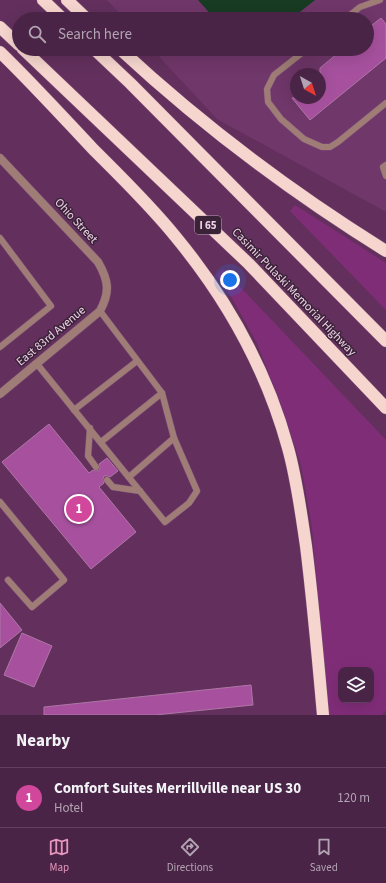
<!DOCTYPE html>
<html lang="en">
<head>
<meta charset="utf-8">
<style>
  :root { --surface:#4a2446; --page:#543051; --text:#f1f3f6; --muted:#b2a4b3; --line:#61415f; --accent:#e797bd }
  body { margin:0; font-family:"Source Sans 3",sans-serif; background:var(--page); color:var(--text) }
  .controls { position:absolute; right:12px; bottom:12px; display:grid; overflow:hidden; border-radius:8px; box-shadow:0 4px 16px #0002 }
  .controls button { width:36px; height:36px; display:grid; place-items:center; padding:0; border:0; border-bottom:1px solid var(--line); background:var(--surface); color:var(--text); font:20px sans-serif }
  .compass { position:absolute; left:290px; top:68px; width:36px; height:36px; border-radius:50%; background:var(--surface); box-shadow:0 4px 16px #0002; rotate:141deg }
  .you { position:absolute; left:230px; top:280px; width:14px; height:14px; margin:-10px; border:3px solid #fff; border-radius:50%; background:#1a73e8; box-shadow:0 0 0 6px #1a73e833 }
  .badge { display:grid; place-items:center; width:26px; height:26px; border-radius:50%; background:var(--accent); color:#fff; font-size:13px; font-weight:700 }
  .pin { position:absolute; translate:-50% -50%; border:2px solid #fff; box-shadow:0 1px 4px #0006 }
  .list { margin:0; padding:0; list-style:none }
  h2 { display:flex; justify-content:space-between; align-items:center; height:52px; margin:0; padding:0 16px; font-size:17px }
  h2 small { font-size:13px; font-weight:400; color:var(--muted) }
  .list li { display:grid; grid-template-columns:26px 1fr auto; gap:12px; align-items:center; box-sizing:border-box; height:60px; padding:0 16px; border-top:1px solid var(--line) }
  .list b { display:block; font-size:15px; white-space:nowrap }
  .list p { margin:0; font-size:13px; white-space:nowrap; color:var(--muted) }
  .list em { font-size:13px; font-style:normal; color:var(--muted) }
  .icon { flex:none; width:22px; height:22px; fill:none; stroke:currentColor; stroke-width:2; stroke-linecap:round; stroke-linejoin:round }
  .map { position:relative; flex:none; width:386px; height:715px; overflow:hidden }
  .search { position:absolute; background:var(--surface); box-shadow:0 4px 16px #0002; left:12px; right:12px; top:12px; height:44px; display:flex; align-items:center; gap:10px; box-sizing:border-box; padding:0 14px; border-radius:22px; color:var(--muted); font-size:15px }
  .sheet { height:112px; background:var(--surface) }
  nav { display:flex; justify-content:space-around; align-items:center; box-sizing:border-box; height:56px; border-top:1px solid var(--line); background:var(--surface); font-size:11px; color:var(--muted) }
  nav a { display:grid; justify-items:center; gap:2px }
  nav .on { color:var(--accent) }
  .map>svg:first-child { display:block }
  .built { fill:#70376a; fill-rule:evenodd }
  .green { fill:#802d78; fill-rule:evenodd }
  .water { fill:#183b23 }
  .building { fill:#a7519e; stroke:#ae76a6 }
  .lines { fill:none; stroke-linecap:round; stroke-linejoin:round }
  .lane-casing { stroke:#7f5079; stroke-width:7 }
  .street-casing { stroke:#7f5079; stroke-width:9 }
  .highway-casing { stroke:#7f5079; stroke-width:13 }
  .lane { stroke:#9f7d76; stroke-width:6 }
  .street { stroke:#9f7d76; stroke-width:8 }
  .highway { stroke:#f6d5ce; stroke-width:12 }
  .labels { text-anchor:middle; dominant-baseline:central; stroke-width:3; stroke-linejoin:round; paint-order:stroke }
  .shield { fill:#3a2337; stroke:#ba9eb5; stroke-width:1 }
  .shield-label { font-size:11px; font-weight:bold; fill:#f1d2eb }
  .street-label { font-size:12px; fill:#f1d2eb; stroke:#3a2337 }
</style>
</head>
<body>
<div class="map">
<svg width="386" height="715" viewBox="0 0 386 715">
  <rect width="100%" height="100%" fill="#63305d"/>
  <path class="built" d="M107,0H386V212L217,119L152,49H367V19H125ZM296,74H320V98H296Z"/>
  <g class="green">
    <polygon points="295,205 386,263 386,310 290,211"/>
    <path d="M223,269L386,440V710L382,715H329L312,528L301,465L281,404L256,341L229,293L216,275ZM341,670H371V700H341Z"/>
  </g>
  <polygon class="water" points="198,0 315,0 291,19 215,19"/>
  <g class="building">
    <polygon points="381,18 386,24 386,58 310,120 292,98 320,98 320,68 343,49 367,49 367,29"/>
    <polygon points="49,424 89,473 93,470 96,471 99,470 100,467 99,464 107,458 118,471 110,477 108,476 104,476 103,479 104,483 99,487 136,532 91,569 2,462"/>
    <polygon points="0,603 22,630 0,648"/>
    <polygon points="22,633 52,646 34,687 4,675"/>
    <polygon points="251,685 253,705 155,715 44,715 44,707"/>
  </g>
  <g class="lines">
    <defs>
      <g id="lane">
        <polyline points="345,19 360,7 380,0"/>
        <polyline points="307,49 274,75 267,89 268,102 281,119 304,139 322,147 330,147 338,142 386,103"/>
        <polyline points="386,165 383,167 386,176"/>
        <polyline points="0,238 51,306 0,347"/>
        <polyline points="37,364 165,522 189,503 197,491 174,438 162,393 100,311"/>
        <polyline points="74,410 137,361"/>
        <polyline points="90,428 88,456 96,467"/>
        <polyline points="101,442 162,393"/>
        <polyline points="129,477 174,438"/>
        <polyline points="107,480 113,487 140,491"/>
        <polyline points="0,502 64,580 32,607 8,580"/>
      </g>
      <path id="street" d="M0,158L98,262C109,281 110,292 100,311L0,394"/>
      <g id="highway">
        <polyline points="43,0 63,19"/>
        <polyline points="67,0 87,19"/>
        <polyline points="0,27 19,45"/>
        <polyline points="23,49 249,264 386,408"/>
        <polyline points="94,49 130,83 386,341"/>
        <path d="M120,49C202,125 291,192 386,251"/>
        <path d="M0,52C32,83 62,116 93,149C121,177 150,205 175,236C228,300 266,368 288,448C297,480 301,513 306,546C313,602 318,659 323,715"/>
      </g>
    </defs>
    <use href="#lane" class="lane-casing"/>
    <use href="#street" class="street-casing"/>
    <use href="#highway" class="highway-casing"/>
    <use href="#lane" class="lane"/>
    <use href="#street" class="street"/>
    <use href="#highway" class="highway"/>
  </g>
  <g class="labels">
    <rect class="shield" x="195" y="216" width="26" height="18" rx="3"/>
    <g class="shield-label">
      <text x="208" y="225">I 65</text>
    </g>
    <g class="street-label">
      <text transform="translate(76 221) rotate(47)">Ohio Street</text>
      <text transform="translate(294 292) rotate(46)">Casimir Pulaski Memorial Highway</text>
      <text transform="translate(51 336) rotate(-40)">East 83rd Avenue</text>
    </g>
  </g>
</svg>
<div class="controls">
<button><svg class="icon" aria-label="layers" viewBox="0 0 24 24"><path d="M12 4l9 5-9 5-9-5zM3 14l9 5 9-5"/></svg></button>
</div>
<svg class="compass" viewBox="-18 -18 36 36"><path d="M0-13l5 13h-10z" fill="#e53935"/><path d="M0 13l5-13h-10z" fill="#b2a4b3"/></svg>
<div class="you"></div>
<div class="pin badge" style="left:79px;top:509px;background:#d1479c">1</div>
<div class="search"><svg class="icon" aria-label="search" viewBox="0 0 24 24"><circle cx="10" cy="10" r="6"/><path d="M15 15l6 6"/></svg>Search here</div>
</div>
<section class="sheet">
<h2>Nearby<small></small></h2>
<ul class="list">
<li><span class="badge" style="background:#d1479c">1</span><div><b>Comfort Suites Merrillville near US 30</b><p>Hotel</p></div><em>120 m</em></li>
</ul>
</section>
<nav>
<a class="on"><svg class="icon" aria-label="map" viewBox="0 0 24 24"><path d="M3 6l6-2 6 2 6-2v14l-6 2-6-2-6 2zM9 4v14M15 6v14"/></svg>Map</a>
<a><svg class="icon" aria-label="directions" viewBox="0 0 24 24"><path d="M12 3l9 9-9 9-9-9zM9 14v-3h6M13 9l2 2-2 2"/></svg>Directions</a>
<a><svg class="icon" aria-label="saved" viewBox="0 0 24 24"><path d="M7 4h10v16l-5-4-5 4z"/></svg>Saved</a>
</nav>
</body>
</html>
